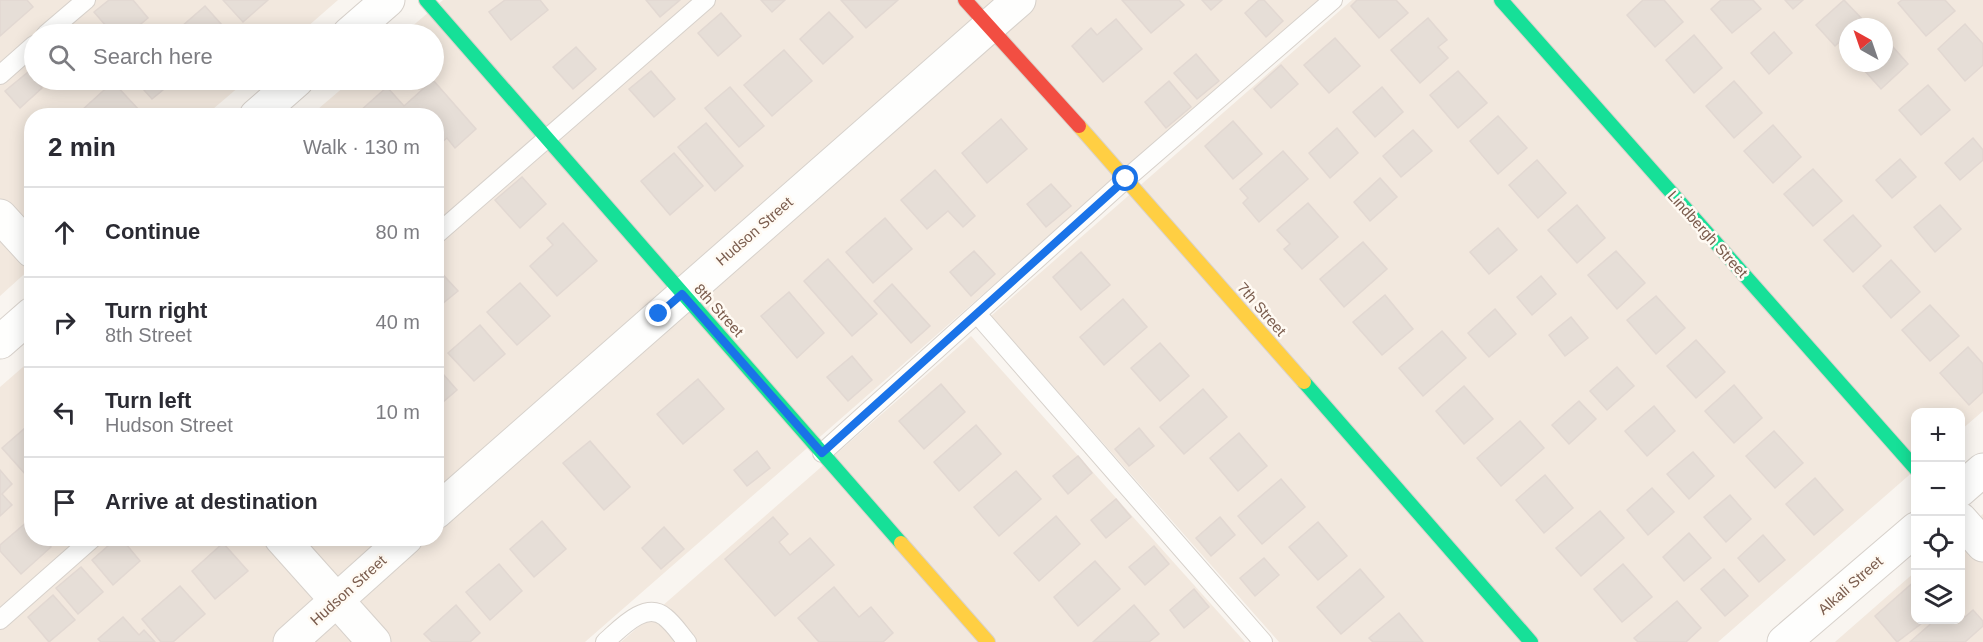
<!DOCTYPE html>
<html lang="en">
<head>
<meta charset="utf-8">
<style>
  :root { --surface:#fff; --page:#f7f7f7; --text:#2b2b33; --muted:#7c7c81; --line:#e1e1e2 }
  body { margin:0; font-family:Arial,sans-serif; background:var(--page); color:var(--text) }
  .controls { position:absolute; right:18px; bottom:18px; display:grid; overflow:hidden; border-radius:12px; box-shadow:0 3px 15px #0003 }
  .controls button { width:54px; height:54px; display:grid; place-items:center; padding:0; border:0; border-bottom:2px solid var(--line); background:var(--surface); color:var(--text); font:30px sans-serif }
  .compass { position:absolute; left:1839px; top:18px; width:54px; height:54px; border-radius:50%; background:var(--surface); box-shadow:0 3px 15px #0003; rotate:320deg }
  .stop { position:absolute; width:18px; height:18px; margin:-14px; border:4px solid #1a73e8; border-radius:50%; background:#fff }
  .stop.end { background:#1a73e8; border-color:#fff; box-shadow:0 2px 6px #0008 }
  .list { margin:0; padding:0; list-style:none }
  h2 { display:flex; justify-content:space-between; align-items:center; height:78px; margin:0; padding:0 24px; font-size:26px }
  h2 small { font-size:20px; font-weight:400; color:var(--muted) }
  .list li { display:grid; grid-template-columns:39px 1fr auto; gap:18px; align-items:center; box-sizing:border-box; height:90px; padding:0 24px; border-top:2px solid var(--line) }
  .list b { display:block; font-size:22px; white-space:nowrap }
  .list p { margin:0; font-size:20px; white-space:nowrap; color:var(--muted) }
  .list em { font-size:20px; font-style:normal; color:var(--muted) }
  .icon { flex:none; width:33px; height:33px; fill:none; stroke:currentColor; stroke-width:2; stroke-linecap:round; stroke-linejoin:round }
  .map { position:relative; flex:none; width:1983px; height:642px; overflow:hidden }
  .search { position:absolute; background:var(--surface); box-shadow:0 3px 15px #0003; left:24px; top:24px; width:420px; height:66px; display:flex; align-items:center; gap:15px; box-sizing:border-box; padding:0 21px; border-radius:33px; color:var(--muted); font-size:22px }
  .panel { position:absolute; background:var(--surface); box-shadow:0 3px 15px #0003; left:24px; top:108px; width:420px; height:438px; border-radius:24px }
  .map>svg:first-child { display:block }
  .residential { fill:#f2e8de; fill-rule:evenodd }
  .building { fill:#e6ded7; stroke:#e2d8d2; stroke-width:1.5 }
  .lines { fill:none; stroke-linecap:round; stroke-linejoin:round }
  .lane-casing { stroke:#d7d1cb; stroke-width:20 }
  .street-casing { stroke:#d7d1cb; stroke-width:35 }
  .fast-casing { stroke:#d9d2cb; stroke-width:16 }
  .slow-casing { stroke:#d9d2cb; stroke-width:16 }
  .jam-casing { stroke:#d9d2cb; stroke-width:16 }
  .lane { stroke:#fefefd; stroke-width:18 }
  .street { stroke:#fefefd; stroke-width:33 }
  .fast { stroke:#16e098; stroke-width:14 }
  .slow { stroke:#ffcf43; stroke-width:14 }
  .jam { stroke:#f24e42; stroke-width:14 }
  .route { stroke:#1a73e8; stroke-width:8 }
  .labels { text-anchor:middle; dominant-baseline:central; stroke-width:5; stroke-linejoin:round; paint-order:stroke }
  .street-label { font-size:15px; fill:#7a5c4d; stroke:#fffaf3 }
</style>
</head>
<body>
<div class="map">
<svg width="1983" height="642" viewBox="0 0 1983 642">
  <rect width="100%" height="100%" fill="#f9f5f0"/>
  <g class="residential">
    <polygon points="0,0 338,0 299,34 34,34 34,80 247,80 206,115 32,116 31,268 0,296"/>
    <polygon points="443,0 1320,0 585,642 0,642 0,387 31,360 32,538 436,538 436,116 311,115 352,80 434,80 434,34 403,34"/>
    <path d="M1352,0H1983V411L1961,430L1960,412H1916L1915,470L1718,642H1279L991,316ZM1848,27H1884V63H1848Z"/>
    <polygon points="971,336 1245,642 621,642"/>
    <polygon points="1983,514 1983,642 1835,642 1915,572 1916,620 1960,620 1961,533"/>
  </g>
  <g class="building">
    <polygon points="0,0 27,0 33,7 0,36"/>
    <polygon points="109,0 133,0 148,18 129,34 113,34 94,12"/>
    <polygon points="223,0 268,0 243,22"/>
    <polygon points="505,0 540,0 548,10 511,40 489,12"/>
    <polygon points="646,0 680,0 660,17"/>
    <polygon points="761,0 785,0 772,12"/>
    <polygon points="841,0 898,0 866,28"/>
    <polygon points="1122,0 1179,0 1184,5 1151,33"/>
    <polygon points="1202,0 1222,0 1211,10"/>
    <polygon points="1259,0 1264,0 1283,21 1266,37 1245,13"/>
    <polygon points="1357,0 1396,0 1408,13 1379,38 1351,6"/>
    <polygon points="1643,0 1664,0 1683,22 1655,47 1627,15"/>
    <polygon points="1721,0 1753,0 1761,9 1732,33 1711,9"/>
    <polygon points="1785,0 1803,0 1793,9"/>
    <polygon points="1844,0 1863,20 1856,27 1848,27 1848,34 1835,46 1816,25"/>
    <polygon points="1902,0 1945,0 1955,11 1926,36 1898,3"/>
    <polygon points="205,6 230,34 173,34"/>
    <polygon points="829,12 853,37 823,64 800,39"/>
    <polygon points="721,13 741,36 718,56 698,33"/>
    <polygon points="1428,18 1447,40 1438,47 1448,58 1420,83 1391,50"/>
    <polygon points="1116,19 1142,49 1103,82 1072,46 1091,28 1097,35"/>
    <polygon points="1965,24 1983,44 1983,65 1965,81 1938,49"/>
    <polygon points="1774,32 1792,53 1769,74 1751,53"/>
    <polygon points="1694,35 1722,68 1694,93 1666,60"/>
    <polygon points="1335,38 1360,66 1329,93 1304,65"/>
    <polygon points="576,47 596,69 573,89 553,67"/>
    <polygon points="1893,47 1908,64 1881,89 1865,71 1875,63 1884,63 1884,55"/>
    <polygon points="784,50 812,81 772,116 744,85"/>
    <polygon points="1196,54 1219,81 1197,99 1174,73"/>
    <polygon points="1281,65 1298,84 1271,108 1254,89"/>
    <polygon points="651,71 675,99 654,117 629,89"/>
    <polygon points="1458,71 1487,103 1458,128 1430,95"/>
    <polygon points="28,72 42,88 20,108 5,91"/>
    <polygon points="135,80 175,80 152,99"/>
    <polygon points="433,80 476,129 455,148 447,138 436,147 436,116 364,116 360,111 387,87 404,106"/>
    <polygon points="1169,81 1191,107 1166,128 1145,102"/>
    <polygon points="1734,81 1762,113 1734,138 1706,106"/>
    <polygon points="113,82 139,110 132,116 87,116 82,110"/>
    <polygon points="1928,85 1950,110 1921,135 1899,110"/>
    <polygon points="730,87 764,126 739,147 705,108"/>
    <polygon points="1382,87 1403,112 1375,137 1353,112"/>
    <polygon points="1498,116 1527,148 1498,174 1470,141"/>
    <polygon points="1001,119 1027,149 987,183 962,153"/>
    <polygon points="1233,121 1262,154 1233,179 1205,146"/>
    <polygon points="706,123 743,166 715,191 678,147"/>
    <polygon points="1773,125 1801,157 1773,183 1744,151"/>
    <polygon points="1337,128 1358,153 1330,178 1309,153"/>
    <polygon points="1413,130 1432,151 1401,177 1383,156"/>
    <polygon points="1973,138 1983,150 1983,160 1960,180 1945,163"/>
    <polygon points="1283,151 1308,179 1259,222 1243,203 1248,198 1240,189"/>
    <polygon points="674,153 703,186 670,215 641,181"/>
    <polygon points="1900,159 1916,177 1892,198 1876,180"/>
    <polygon points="1537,160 1566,193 1538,218 1509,185"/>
    <polygon points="1813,169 1842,201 1813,226 1784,194"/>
    <polygon points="935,170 975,216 963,227 948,211 927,229 901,200"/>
    <polygon points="522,177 546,204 520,228 495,200"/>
    <polygon points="1380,178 1397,197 1370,221 1354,202"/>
    <polygon points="1051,184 1071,206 1046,227 1027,204"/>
    <polygon points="1308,203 1338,237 1302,269 1284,249 1290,244 1277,230"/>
    <polygon points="1577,205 1605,238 1577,263 1548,230"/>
    <polygon points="1940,205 1961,229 1935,252 1914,227"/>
    <polygon points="1853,215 1881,246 1853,272 1824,240"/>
    <polygon points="885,218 912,249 873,283 846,252"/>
    <polygon points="563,223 597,261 557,296 530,266 553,245 547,238"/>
    <polygon points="1498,228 1517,250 1489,274 1470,252"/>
    <polygon points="1363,242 1387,269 1344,307 1320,279"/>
    <polygon points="974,251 995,274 971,296 950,272"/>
    <polygon points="1616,251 1645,283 1617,309 1588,275"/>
    <polygon points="1081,252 1110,285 1081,310 1053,277"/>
    <polygon points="828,259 877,314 852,336 804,281"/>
    <polygon points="1891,260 1920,292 1891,318 1863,286"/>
    <polygon points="436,267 458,291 436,309"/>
    <polygon points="1541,276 1556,294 1532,315 1517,297"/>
    <polygon points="520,283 550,316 517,345 487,312"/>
    <polygon points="892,284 930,326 911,343 874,301"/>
    <polygon points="789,292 824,333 797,358 761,316"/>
    <polygon points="1385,295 1413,329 1382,355 1353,322"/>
    <polygon points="1656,296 1685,328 1656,354 1627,320"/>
    <polygon points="1123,299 1147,327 1104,365 1080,337"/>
    <polygon points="1930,305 1959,336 1930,361 1902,330"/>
    <polygon points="1495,309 1516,334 1489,357 1468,333"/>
    <polygon points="1571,317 1588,338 1565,356 1549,335"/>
    <polygon points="480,325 505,354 474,381 448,353"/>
    <polygon points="1442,331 1466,358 1423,396 1399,368"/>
    <polygon points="1696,340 1725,372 1696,398 1667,366"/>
    <polygon points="1160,343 1189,376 1160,401 1131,368"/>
    <polygon points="1968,347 1983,364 1983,392 1969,405 1940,373"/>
    <polygon points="852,356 872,380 848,401 827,377"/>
    <polygon points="436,366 457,390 436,408"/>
    <polygon points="1617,367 1634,386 1607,410 1590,391"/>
    <polygon points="698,379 724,409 683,444 657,414"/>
    <polygon points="941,384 965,412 924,449 899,421"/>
    <polygon points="1734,385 1762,418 1734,443 1705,411"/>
    <polygon points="1464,386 1493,419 1464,444 1436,411"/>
    <polygon points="1203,389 1227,417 1184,454 1160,427"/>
    <polygon points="1579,401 1596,419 1569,444 1552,425"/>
    <polygon points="1654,406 1675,431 1647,456 1625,431"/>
    <polygon points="1520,421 1544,448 1501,486 1477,458"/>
    <polygon points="32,422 32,470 26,475 2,448"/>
    <polygon points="976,425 1001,454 959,491 934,462"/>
    <polygon points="1139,428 1154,446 1129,466 1115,449"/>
    <polygon points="1774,431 1803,463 1775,488 1746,456"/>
    <polygon points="1239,433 1267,466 1238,491 1210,458"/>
    <polygon points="590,441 630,487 604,510 563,463"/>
    <polygon points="757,451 770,468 747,486 734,470"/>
    <polygon points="1693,452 1714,476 1689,499 1667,474"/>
    <polygon points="1078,456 1092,473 1068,494 1053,476"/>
    <polygon points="0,470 12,484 2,494 12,505 0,516"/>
    <polygon points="1016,471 1041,499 999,536 974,507"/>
    <polygon points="1545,475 1573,508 1544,533 1516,500"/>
    <polygon points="1815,478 1843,510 1814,535 1786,504"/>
    <polygon points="1281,479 1305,507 1262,544 1238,516"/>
    <polygon points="1652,488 1674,512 1648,535 1627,510"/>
    <polygon points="1730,495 1751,519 1726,542 1704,517"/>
    <polygon points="1116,499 1131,517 1106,538 1091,520"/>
    <polygon points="1600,511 1624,538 1581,576 1556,548"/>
    <polygon points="1056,516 1080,544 1039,581 1014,553"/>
    <polygon points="773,517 788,534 779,542 790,555 810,538 834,565 775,616 725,559"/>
    <polygon points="1220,517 1235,535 1211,556 1196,538"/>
    <polygon points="28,521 32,525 32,538 43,538 51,547 21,574 0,551 0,545"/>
    <polygon points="542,521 566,549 534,577 510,549"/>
    <polygon points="1318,522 1347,556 1318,580 1289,547"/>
    <polygon points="664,527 684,549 661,569 642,548"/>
    <polygon points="1689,533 1711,558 1684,581 1663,557"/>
    <polygon points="1763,535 1785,560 1759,582 1738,558"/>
    <polygon points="117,538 121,538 140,561 113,585 92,560"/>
    <polygon points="223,543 248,571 215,599 192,571"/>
    <polygon points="1154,546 1169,564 1145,585 1129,567"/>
    <polygon points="1264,558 1279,575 1255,596 1240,578"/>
    <polygon points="1095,561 1120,589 1078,626 1054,597"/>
    <polygon points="499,564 522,591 490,620 466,592"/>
    <polygon points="1623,564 1652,597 1622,622 1594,589"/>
    <polygon points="81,567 103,592 78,614 56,588"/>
    <polygon points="1360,569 1384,597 1341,634 1317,607"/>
    <polygon points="1724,569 1748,596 1725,616 1701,589"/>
    <polygon points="1916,580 1916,620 1926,620 1897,642 1875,616"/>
    <polygon points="180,586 205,614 173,642 161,642 142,619"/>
    <polygon points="834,587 859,617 871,607 893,633 883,642 819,642 798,618"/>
    <polygon points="1194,589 1209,607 1184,628 1170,610"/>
    <polygon points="53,595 75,620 49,642 28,617"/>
    <polygon points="1677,601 1701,628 1686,642 1638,642 1634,638"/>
    <polygon points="456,605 480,633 470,642 432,642 424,634"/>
    <polygon points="1134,605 1159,634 1149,642 1093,642"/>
    <polygon points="1973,610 1983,621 1983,626 1965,642 1910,642 1935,620 1960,620 1960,612 1965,617"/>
    <polygon points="1399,613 1423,642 1373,642 1369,638"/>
    <polygon points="123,617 139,635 144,630 155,642 101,642 98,639"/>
  </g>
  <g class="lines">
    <defs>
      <g id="lane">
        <polyline points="46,34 86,0"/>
        <polyline points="0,75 34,45"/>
        <polyline points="436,235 706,0"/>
        <polyline points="977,314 1263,642"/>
        <polyline points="822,453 1126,179 1333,0"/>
        <polyline points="0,620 93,538"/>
        <path d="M605,642C619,630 645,600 665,617C674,624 680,634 687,642"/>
      </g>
      <g id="street">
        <polyline points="349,34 388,0"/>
        <polyline points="256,116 297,80"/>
        <polyline points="0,216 32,251"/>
        <polyline points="0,342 32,314"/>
        <polyline points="1960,490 1983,470"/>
        <polyline points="436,512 1019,0"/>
        <polyline points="1960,519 1983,545"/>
        <polyline points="281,538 374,642"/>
        <polyline points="290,642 406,538"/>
        <polyline points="1784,642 1916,529"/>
      </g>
      <g id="fast">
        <polyline points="426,0 901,543"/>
        <polyline points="1501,0 1916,469"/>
        <polyline points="1304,382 1531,642"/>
      </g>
      <g id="slow">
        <polyline points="1079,126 1304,382"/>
        <polyline points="901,543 988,642"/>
      </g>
      <polyline id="jam" points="965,0 1079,126"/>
    </defs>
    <use href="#lane" class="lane-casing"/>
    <use href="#street" class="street-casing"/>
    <use href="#fast" class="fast-casing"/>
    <use href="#slow" class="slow-casing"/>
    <use href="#jam" class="jam-casing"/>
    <use href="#lane" class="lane"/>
    <use href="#street" class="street"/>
    <use href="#fast" class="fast"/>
    <use href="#slow" class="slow"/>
    <use href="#jam" class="jam"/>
  </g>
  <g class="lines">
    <polyline class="route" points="659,314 682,294 822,453 1126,179"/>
  </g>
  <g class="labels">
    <g class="street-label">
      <text transform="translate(754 231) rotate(-41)">Hudson Street</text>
      <text transform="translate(1708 234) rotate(48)">Lindbergh Street</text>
      <text transform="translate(1262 309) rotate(49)">7th Street</text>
      <text transform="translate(719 310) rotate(48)">8th Street</text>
      <text transform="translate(1850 585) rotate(-41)">Alkali Street</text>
      <text transform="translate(348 590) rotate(-42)">Hudson Street</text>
    </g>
  </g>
</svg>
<div class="controls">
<button>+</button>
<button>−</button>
<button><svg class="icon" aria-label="locate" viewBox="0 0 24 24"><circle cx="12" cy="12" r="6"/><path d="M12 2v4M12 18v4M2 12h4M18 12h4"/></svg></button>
<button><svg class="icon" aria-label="layers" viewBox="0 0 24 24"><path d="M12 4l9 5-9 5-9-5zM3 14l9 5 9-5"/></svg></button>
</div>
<svg class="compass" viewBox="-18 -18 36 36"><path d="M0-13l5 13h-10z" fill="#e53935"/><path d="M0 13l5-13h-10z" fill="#7c7c81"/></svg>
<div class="stop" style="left:1126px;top:179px"></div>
<div class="stop end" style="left:659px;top:314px"></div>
<div class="search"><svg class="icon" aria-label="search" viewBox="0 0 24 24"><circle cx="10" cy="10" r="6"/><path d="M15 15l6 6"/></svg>Search here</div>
<section class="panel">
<h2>2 min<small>Walk · 130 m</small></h2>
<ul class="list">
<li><svg class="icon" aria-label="ahead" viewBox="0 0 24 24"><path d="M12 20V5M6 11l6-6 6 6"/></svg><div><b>Continue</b></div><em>80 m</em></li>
<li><svg class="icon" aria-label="right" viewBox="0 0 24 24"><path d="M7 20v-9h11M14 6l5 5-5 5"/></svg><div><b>Turn right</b><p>8th Street</p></div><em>40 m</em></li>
<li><svg class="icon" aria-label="left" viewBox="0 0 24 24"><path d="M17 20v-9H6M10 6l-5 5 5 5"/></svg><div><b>Turn left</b><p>Hudson Street</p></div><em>10 m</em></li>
<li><svg class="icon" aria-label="arrive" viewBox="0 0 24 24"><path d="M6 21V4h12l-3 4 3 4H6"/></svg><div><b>Arrive at destination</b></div></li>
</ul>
</section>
</div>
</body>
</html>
